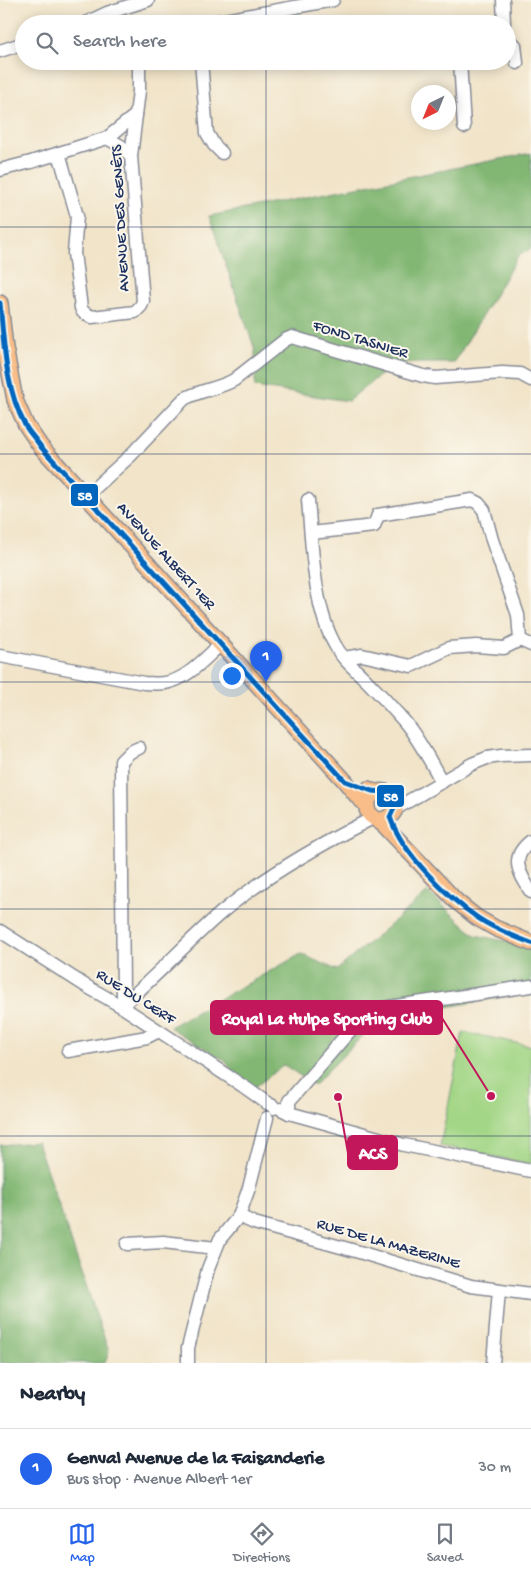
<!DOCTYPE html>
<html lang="en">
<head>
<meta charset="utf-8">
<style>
  :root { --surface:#fff; --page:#f6f6f7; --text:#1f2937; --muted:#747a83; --line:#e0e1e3; --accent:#2563eb }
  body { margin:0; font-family:"Gochi Hand",sans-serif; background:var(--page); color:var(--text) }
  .compass { position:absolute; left:411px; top:85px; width:45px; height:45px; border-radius:50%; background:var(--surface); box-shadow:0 2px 12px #0003; rotate:223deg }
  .you { position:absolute; left:231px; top:675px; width:18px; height:18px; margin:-12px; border:4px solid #fff; border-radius:50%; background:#1a73e8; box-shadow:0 0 0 8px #1a73e833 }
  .badge { display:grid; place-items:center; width:32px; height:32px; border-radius:50%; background:var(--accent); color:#fff; font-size:16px; font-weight:700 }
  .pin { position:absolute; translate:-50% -41px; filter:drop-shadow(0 1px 2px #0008) }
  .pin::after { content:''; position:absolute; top:26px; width:18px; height:15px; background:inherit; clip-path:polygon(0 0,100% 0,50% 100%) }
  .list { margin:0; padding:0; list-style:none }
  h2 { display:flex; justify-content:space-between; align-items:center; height:65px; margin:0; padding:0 20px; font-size:21px }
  h2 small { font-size:16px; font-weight:400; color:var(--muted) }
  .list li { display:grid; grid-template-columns:32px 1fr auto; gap:15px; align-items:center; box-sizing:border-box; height:80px; padding:0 20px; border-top:1px solid var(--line) }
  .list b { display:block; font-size:19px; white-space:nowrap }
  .list p { margin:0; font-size:16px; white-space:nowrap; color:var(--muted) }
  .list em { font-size:16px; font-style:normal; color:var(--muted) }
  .icon { flex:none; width:28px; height:28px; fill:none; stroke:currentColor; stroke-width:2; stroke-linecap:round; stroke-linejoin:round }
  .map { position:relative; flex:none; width:531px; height:1363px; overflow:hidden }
  .search { position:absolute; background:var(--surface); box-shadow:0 2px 12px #0003; left:15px; right:15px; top:15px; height:55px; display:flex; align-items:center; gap:12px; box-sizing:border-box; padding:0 18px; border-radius:28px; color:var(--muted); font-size:19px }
  .sheet { height:145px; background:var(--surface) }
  nav { display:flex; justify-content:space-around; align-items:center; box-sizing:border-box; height:70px; border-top:1px solid var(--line); background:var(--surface); font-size:14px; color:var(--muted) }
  nav a { display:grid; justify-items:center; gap:2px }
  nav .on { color:var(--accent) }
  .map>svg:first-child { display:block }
  .green { fill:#a3d686; stroke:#5f8272 }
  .forest { fill:#82b773; stroke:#4e7368 }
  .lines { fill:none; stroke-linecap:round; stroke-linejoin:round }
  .minor-casing { stroke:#868a94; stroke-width:15 }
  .major-casing { stroke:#868a94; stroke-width:18 }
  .minor { stroke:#fff; stroke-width:12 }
  .major { stroke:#f8bd88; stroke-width:15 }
  .bus-1-casing { stroke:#fbf7ec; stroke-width:9 }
  .bus-1 { stroke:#0065bd; stroke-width:5 }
  .grid { fill:none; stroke:#1b2f5e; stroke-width:1; stroke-opacity:0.55 }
  .labels { text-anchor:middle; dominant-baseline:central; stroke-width:4; stroke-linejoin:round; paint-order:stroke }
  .street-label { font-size:16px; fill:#1b2f5e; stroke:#fbf7ec }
  .leader { fill:none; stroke:#c2185b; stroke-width:2 }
  .callout-dot { fill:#c2185b; stroke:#fbf7ec; stroke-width:2 }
  .callout { fill:#c2185b; stroke:#c2185b; stroke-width:2 }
  .callout-label { font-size:18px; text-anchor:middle; font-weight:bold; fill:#fff }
  .line-badge { stroke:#fbf7ec; stroke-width:2 }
  .badge-label { font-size:14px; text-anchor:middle; font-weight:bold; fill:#fff }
</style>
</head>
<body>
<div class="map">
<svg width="531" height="1363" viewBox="0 0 531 1363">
  <rect width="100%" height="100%" fill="#fbf7ec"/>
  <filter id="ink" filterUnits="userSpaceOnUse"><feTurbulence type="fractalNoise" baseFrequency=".02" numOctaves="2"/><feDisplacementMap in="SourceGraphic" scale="10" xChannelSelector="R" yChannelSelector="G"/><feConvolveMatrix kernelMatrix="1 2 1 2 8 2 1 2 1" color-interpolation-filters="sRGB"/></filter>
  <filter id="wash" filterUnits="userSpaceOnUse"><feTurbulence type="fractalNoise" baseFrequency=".0096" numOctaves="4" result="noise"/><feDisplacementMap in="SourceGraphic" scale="20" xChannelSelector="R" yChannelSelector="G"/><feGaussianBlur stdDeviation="1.12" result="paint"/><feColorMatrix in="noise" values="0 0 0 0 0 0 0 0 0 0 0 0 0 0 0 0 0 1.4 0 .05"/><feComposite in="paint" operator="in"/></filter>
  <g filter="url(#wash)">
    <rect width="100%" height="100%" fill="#f1e4c9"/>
    <polygon class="green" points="463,1032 531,1046 531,1164 440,1146"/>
    <g class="forest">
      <polygon points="531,153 531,249 518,256 454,363 395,363 348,401 255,387 255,350 209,216"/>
      <polygon points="428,892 475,935 505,941 531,949 531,992 379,1019 314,1085 284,1065 250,1091 224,1060 169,1027 301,954 337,970"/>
      <polygon points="37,1142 109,1352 105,1363 0,1363 0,1145"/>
    </g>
  </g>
  <g filter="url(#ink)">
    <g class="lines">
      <defs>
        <g id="minor">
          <polyline points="503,0 504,24"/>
          <polyline points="84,24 107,13 148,0"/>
          <polyline points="203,24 333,0"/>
          <polyline points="507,39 515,45 517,63"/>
          <polyline points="0,51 24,43"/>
          <polyline points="201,61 207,133 214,145 222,153"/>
          <polyline points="460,61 464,127"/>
          <polyline points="107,138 121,146 131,156"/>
          <polyline points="59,153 77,216 74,253 81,308 83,312 92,317 135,312 141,306 143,301 131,156 136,115"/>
          <polyline points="0,170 31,162 107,138 136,115 139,91 139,61"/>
          <path d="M86,496L130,456L184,399C200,390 218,389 234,380L285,340L292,337L423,376L435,378L502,373L520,374L531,380"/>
          <path d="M308,500C312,543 313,607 335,645C342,659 354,668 365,679C378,692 391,706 404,721C419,739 430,761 442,782"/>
          <polyline points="311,533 374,526 378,515 472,500 478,503 484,510 492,540 518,615 520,640"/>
          <path d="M0,656L144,683C151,683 158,684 165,683C187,680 205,658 221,644"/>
          <polyline points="344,658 362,655 411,666 449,648 476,646 504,648 520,640 531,645"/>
          <polyline points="395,809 472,764 487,758 501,756 531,755"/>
          <path d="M531,841C509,858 519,872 531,892"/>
          <polyline points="0,931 86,986 121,1006 243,1086 267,1103 273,1106 274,1108"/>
          <polyline points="126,1002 123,995 121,761 130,752 139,748"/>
          <path d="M121,1006C156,977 187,942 222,912C265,876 316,847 367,821L371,816"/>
          <polyline points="68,1051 147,1037 159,1031"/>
          <polyline points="281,1109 289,1113 404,1145 531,1171"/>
          <polyline points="289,1113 289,1101 360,1019 368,1012 382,1008 531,986"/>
          <polyline points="239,1216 254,1223 359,1252 471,1286 531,1294"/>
          <polyline points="127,1244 163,1242 216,1248"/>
          <polyline points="188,1363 188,1348 208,1269 220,1239 239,1216 249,1188 267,1118"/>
          <polyline points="493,1363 499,1290"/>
        </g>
        <g id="major">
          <polyline points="0,303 5,348 15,400 26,425 41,447 86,496 345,781 358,797 366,804"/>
          <path d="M368,789C370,790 373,792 376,792C380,792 383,790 388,793C403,801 395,820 378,820"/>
          <path d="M376,792C366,798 363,810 373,817C376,820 380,822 384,825L456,901L476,917L495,928L531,943"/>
        </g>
      </defs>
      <use href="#minor" class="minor-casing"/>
      <use href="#major" class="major-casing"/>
      <use href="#minor" class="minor"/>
      <use href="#major" class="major"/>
      <defs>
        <path id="bus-1" d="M0,303C4,343 5,388 25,425C29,433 36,439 41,447L345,781L372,791L384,792L391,796L395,806L390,817C402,853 447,897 478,918C494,929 513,936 531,943"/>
      </defs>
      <use href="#bus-1" class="bus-1-casing"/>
      <use href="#bus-1" class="bus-1"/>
    </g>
  </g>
  <path class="grid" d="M266,0V24M266,61V1363M0,227H531M0,454H531M0,682H531M0,909H531M0,1136H531"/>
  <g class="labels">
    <g class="street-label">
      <text transform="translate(122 218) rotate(-93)">AVENUE DES GENÊTS</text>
      <text transform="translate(360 341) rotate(17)">FOND TASNIER</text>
      <text transform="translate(165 557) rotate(48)">AVENUE ALBERT 1ER</text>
      <text transform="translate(135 998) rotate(32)">RUE DU CERF</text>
      <text transform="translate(388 1245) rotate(16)">RUE DE LA MAZERINE</text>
    </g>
  </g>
  <path class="leader" d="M491 1096L442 1018M338 1097L348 1153"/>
  <g class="callout-dot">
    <circle cx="491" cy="1096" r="5"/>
    <circle cx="338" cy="1097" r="5"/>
  </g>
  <g class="callout">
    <rect x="211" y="1001" width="231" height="33" rx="5"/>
    <rect x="348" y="1136" width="49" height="33" rx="5"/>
  </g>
  <g class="callout-label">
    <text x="327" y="1024">Royal La Hulpe Sporting Club</text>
    <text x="373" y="1159">ACS</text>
  </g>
  <g class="line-badge">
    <rect x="70" y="483" width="29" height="24" rx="5" fill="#0065bd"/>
    <rect x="376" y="784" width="29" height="24" rx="5" fill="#0065bd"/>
  </g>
  <g class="badge-label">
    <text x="85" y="500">58</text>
    <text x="391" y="801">58</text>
  </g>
</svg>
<svg class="compass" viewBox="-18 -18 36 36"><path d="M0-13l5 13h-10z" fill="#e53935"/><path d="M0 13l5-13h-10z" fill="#747a83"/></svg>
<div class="you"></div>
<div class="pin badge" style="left:266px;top:682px">1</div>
<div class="search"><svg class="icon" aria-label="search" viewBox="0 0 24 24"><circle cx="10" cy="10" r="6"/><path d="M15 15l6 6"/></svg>Search here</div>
</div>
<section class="sheet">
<h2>Nearby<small></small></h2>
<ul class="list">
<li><span class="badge">1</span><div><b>Genval Avenue de la Faisanderie</b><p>Bus stop · Avenue Albert 1er</p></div><em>30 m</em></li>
</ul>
</section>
<nav>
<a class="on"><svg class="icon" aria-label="map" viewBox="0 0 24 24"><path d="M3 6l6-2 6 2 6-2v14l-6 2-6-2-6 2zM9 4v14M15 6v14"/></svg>Map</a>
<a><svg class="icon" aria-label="directions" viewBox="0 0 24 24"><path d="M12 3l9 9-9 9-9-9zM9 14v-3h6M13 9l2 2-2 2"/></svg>Directions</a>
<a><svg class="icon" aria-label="saved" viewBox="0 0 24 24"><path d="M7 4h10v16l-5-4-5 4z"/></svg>Saved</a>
</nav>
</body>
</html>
